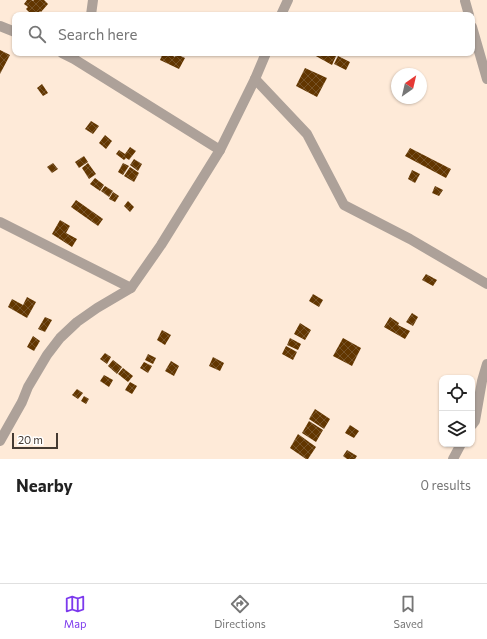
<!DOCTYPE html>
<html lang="en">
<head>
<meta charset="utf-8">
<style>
  :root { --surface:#fff; --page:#f6f6f6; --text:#222; --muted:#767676; --line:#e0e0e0; --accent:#7c3aed }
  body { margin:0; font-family:Commissioner,sans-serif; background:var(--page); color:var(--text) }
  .controls { position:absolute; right:12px; bottom:12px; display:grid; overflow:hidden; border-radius:8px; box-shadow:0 1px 3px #0004 }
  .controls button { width:36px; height:36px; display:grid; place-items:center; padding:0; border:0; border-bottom:1px solid var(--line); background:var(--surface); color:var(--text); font:20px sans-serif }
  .compass { position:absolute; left:391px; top:68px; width:36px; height:36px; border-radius:50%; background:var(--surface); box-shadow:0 1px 3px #0004; rotate:34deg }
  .scale { position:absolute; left:12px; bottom:10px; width:46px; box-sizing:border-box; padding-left:4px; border:2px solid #443a32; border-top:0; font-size:11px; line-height:14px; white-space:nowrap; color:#443a32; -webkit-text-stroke:3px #fff; paint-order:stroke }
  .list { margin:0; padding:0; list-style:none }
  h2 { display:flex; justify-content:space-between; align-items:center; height:52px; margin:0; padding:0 16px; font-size:17px }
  h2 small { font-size:13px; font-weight:400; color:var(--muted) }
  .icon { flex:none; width:22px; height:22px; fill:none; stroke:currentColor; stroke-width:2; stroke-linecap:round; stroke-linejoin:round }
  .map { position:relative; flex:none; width:487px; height:459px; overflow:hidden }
  .search { position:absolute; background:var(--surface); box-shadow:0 1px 3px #0004; left:12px; right:12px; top:12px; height:44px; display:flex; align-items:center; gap:10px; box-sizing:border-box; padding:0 14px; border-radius:8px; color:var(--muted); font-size:15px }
  .sheet { height:124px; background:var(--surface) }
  nav { display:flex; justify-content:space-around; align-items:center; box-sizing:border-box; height:56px; border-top:1px solid var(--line); background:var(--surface); font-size:11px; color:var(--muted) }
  nav a { display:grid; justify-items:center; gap:2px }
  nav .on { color:var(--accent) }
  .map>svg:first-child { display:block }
  .building { fill:url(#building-cross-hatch) }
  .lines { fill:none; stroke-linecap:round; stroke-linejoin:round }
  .minor { stroke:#ada199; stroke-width:10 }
</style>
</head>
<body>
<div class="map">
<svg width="487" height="459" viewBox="0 0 487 459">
  <defs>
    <pattern id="building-cross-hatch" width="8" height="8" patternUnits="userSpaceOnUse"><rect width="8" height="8" fill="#623600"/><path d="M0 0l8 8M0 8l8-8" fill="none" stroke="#765227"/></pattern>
  </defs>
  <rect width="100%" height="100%" fill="#feead8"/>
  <g class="building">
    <polygon points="27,0 32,0 33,1 34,0 44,0 48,4 41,12 40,11 37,15 32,15 26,9 28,7 24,4"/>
    <polygon points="0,50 10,55 0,74"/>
    <polygon points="163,53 167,53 175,57 176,54 185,58 179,69 160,60"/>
    <polygon points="315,53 335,53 337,54 332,65 314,55"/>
    <polygon points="338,56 350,62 346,70 334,64"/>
    <polygon points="305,68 327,78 317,97 296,86"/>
    <polygon points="42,84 48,93 43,96 37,88"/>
    <polygon points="91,121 99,126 93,134 85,129"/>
    <polygon points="105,135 112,141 106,149 99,143"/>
    <polygon points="130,147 136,151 129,160 126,158 124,160 116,154 119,150 125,154"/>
    <polygon points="410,148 451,169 446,178 405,156"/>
    <polygon points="84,156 88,162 79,168 75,162"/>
    <polygon points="134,159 142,164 138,171 130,165"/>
    <polygon points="53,163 58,169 52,173 47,167"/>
    <polygon points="88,163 96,174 89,179 82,168"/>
    <polygon points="123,163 129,166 123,175 118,172"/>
    <polygon points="130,167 139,173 134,182 124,176"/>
    <polygon points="412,170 420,174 415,183 408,179"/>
    <polygon points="95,178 104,185 100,191 90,184"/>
    <polygon points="105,186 113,191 109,197 101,191"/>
    <polygon points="435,186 443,190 439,196 432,193"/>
    <polygon points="113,192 119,196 115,202 109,199"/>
    <polygon points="76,200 103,219 98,226 71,207"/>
    <polygon points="128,201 134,207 130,212 124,206"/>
    <polygon points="60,220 70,226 66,233 77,239 72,247 52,234"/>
    <polygon points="426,274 437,280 433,286 422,280"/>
    <polygon points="313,294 323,300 319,307 309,301"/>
    <polygon points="27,297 36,302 27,318 8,307 12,299 23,305"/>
    <polygon points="412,313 418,317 413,326 406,322"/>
    <polygon points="45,317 52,320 45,332 38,329"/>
    <polygon points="390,317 399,323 398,325 410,331 405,339 384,327"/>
    <polygon points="300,323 311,330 305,340 294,334"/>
    <polygon points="162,330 171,335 165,345 157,340"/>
    <polygon points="33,336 40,341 34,351 27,347"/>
    <polygon points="290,338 301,344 298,350 287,345"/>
    <polygon points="343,338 361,348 352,366 333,356"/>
    <polygon points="286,346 297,352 293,360 282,354"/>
    <polygon points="105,353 111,357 107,364 100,359"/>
    <polygon points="148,354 156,358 153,364 145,360"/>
    <polygon points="213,357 224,363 220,371 209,366"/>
    <polygon points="113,360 122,367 117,374 108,366"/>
    <polygon points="171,361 179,366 174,376 165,371"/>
    <polygon points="144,362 152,366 148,373 140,368"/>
    <polygon points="123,368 133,376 128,382 118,374"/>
    <polygon points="104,375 113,380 109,387 100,381"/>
    <polygon points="130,382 137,386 132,394 125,390"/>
    <polygon points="77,389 83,393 78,399 72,395"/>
    <polygon points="84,396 89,399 86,404 81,401"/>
    <polygon points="315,409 330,419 324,429 309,419"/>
    <polygon points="309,421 323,430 316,442 302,433"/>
    <polygon points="350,425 359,431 354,438 345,433"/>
    <polygon points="298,434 316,447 308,459 306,459 290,448"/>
    <polygon points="347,450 357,456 355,459 347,459 343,456"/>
  </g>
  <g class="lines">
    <g class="minor">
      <polyline points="465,1 469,15"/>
      <polyline points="91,15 93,0"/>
      <polyline points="281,15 288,0"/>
      <polyline points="0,26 15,32"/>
      <polyline points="472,27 487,79"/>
      <polyline points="62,53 74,59 220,150"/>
      <polyline points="255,79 307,134 344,205 410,239 487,284"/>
      <polyline points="0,222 131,288"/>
      <polyline points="472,425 475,421 482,381 487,364"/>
      <polyline points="0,441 22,402 28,387 47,355 60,338 77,322 97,308 131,288 161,245 220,150 255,79 266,53"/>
      <polyline points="453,459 461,444"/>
    </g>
  </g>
</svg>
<div class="controls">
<button><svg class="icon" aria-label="locate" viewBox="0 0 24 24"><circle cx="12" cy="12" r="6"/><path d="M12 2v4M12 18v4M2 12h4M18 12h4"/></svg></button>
<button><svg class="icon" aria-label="layers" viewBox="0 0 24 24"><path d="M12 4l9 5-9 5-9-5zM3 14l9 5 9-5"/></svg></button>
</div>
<svg class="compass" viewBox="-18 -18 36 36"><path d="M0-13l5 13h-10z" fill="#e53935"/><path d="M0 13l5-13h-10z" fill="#767676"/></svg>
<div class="scale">20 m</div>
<div class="search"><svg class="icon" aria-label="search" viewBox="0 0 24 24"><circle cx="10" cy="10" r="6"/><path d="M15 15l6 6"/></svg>Search here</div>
</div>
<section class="sheet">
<h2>Nearby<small>0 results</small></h2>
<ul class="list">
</ul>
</section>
<nav>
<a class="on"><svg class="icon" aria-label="map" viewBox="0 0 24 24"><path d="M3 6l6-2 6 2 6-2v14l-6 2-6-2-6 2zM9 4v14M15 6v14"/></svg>Map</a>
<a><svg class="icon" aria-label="directions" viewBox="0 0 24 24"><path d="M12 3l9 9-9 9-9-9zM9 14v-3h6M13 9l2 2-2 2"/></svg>Directions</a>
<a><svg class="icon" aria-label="saved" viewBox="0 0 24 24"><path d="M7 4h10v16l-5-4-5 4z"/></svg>Saved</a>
</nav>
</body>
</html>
